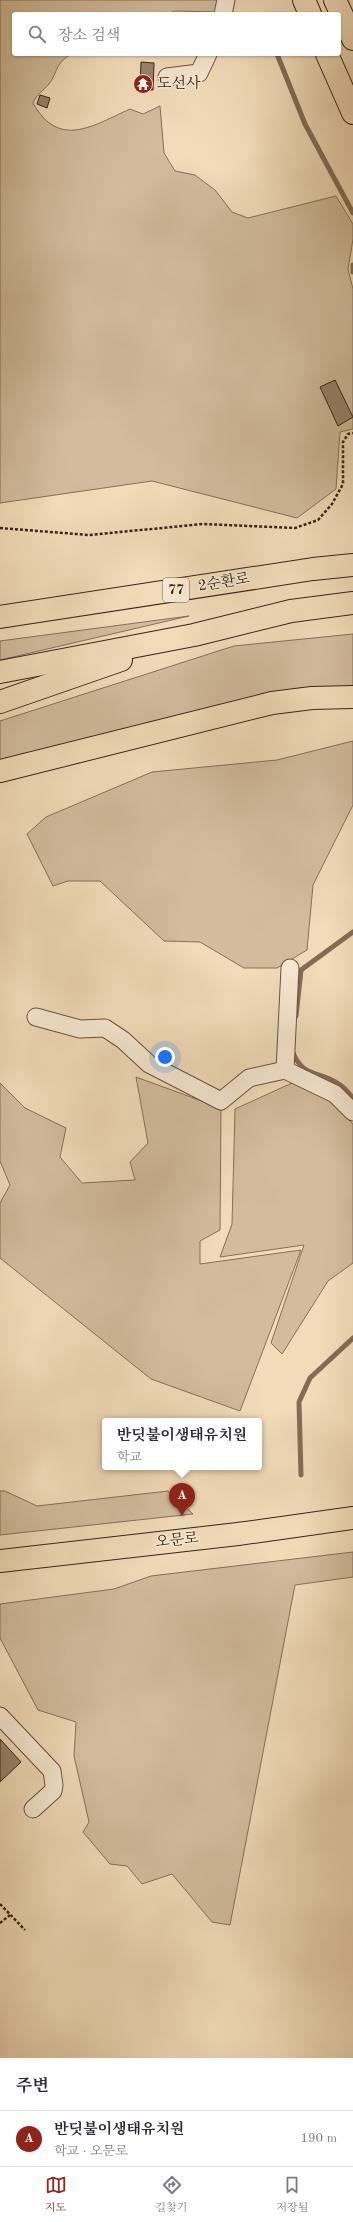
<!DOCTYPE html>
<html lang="ko">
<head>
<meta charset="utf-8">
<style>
  :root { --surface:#fff; --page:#f2f2f3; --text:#2b2b33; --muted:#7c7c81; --line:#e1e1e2; --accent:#8f2418 }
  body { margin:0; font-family:"Old Standard TT","Noto Serif KR",serif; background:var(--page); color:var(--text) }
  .you { position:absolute; left:165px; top:1057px; width:14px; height:14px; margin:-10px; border:3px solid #fff; border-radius:50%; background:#1a73e8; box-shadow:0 0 0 6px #1a73e833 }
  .badge { display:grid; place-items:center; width:26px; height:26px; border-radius:50%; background:var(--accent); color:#fff; font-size:13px; font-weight:700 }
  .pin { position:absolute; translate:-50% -33px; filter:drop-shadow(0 1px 2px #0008) }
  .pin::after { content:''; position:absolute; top:21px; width:14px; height:12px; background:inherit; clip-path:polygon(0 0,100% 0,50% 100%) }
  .popup { position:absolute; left:102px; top:1418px; width:160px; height:52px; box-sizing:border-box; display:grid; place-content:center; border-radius:4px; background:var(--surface); filter:drop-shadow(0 1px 3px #0005); font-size:13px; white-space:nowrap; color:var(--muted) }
  .popup b { font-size:15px; color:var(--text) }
  .popup::after { content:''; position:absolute; left:50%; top:100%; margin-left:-8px; border:8px solid transparent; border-top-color:var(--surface) }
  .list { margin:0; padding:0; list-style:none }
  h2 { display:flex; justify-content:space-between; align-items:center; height:52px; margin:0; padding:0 16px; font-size:17px }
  h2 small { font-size:13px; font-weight:400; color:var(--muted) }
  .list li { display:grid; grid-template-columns:26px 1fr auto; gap:12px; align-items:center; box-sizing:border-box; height:56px; padding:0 16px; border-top:1px solid var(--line) }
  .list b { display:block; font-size:15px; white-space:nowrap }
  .list p { margin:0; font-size:13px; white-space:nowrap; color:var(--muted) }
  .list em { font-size:13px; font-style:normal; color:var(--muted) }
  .icon { flex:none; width:22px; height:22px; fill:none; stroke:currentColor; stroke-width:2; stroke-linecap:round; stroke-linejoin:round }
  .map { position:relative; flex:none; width:353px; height:2058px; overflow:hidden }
  .search { position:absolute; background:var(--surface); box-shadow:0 1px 3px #0004; left:12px; right:12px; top:12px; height:44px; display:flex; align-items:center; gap:10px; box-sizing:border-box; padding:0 14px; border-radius:4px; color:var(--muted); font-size:15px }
  .sheet { height:108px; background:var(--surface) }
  nav { display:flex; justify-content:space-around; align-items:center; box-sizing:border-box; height:56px; border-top:1px solid var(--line); background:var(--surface); font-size:11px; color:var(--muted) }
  nav a { display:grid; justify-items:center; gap:2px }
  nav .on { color:var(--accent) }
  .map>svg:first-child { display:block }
  .green { fill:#d2bc9d; stroke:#86705a }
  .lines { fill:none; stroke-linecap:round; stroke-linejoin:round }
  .stream { stroke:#836c57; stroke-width:5 }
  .building { fill:#99836b; stroke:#3a2316 }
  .minor-casing { stroke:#68513f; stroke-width:19 }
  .major-casing { stroke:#3a2316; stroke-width:24 }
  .highway-casing { stroke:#3a2316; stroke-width:24 }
  .path { stroke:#3a2316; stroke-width:2.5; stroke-dasharray:3 2; stroke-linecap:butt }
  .minor { stroke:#f6e8d2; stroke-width:17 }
  .major { stroke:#f1dbb9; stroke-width:22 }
  .highway { stroke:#f1dbb9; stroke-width:22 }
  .labels { text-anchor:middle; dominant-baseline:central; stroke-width:3; stroke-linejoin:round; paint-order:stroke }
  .shield { fill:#f6e8d2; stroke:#725e4e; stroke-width:1 }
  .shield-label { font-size:14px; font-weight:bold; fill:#3a2316 }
  .poi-label { font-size:15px; fill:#3a2316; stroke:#f6e8d2; text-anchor:start }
  .street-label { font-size:15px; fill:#3a2316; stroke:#f6e8d2 }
</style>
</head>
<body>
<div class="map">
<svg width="353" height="2058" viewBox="0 0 353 2058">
  <rect width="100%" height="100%" fill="#f1dbb9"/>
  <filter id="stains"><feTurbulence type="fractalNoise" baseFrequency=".005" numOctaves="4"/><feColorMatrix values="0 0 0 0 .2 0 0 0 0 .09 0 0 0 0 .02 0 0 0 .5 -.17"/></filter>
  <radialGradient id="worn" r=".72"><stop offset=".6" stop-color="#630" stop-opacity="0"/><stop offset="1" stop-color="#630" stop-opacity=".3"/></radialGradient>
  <g class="green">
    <path d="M0,0H222L219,12L175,11L167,14H14V54H71C54,65 59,70 49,84C43,91 37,94 33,103C59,150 94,125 130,109L143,114L160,106L164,153L175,171L195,175L215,190L232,212L248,218L336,196L353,224V239L348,269L353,289V429L340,432L336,489L297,518L152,481L0,503Z"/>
    <polygon points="189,616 0,660 0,641"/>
    <polygon points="353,634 353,694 0,764 0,721 234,646"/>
    <polygon points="353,741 353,805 313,885 307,950 277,968 244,968 200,942 164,941 100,881 68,881 53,886 27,834 46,817 152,772 277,760"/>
    <polygon points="136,1077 221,1108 220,1230 200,1241 200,1264 301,1250 240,1411 151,1379 0,1258 0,1203 10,1185 0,1161 0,1083 25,1108 66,1128 60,1157 82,1183 135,1180 130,1162 148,1143"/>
    <polygon points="292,1083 329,1098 353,1124 353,1263 328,1281 282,1354 271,1343 304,1245 220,1257 232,1224 235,1109"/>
    <polygon points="0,1491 5,1491 37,1506 168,1491 193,1514 0,1535"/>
    <polygon points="353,1552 353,1577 295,1585 230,1925 212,1922 172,1874 142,1884 127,1866 110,1864 83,1832 89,1822 74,1756 76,1722 38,1710 0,1638 0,1604 114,1589 151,1576"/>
  </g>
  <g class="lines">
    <g class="stream">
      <polyline points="277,54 305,124 353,213"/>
      <polyline points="353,265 353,272"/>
      <polyline points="296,1016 301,970 353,932"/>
      <path d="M292,1050C302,1079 320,1070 340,1085C345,1088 349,1094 353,1098"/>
      <polyline points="301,1475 299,1402 310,1378 353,1338"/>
    </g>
  </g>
  <g class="building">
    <polygon points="141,62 154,63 153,90 140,90"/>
    <polygon points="40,95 50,98 47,108 37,104"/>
    <polygon points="335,380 353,417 338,426 320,387"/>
    <polygon points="0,1739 21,1762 0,1782"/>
  </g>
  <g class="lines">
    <defs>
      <g id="minor">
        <polyline points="223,14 226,0"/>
        <polyline points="167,77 199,73 208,54"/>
        <polyline points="36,1017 80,1029 105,1028 123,1040 149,1064 221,1101 249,1078 285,1070 335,1094 353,1112"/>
        <polyline points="285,1070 290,968"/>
        <polyline points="0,1716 52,1771 54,1785 53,1791 33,1809"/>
      </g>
      <g id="major">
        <polyline points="304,0 310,14"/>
        <polyline points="335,0 353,39"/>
        <polyline points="327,54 353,113"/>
        <polyline points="0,1561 238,1534 353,1518"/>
      </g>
      <g id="highway">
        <polyline points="0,617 313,569 353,565"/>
        <polyline points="0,672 194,635 291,611 353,603"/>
        <polyline points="0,702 121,660"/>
        <polyline points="0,771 272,703 312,698 353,697"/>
      </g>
    </defs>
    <use href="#minor" class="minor-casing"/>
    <use href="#major" class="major-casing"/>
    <use href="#highway" class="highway-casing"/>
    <g class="path">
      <polyline points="0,528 89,535 203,524 295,528 318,520 332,504 343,484 343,442 348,434 353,433"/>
      <polyline points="0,1904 25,1930"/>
      <polyline points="0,1923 10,1915"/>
    </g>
    <use href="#minor" class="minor"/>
    <use href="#major" class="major"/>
    <use href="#highway" class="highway"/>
  </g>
  <defs>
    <symbol id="temple-disc" viewBox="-11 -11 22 22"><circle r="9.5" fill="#8f2418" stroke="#f6e8d2"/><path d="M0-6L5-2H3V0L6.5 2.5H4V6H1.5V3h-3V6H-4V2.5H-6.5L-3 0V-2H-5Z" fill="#fff"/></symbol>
  </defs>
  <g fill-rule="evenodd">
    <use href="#temple-disc" x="132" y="73" width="22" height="22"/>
  </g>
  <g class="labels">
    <rect class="shield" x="163" y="578" width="26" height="24" rx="3"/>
    <g class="shield-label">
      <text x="176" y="590">77</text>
    </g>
    <g class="poi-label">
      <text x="157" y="84">도선사</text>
    </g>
    <g class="street-label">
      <text transform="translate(224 583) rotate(-9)">2순환로</text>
      <text transform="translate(177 1541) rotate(-6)">오문로</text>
    </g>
  </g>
  <rect width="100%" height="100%" filter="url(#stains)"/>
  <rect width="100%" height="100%" fill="url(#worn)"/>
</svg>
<div class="you"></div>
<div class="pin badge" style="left:182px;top:1516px">A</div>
<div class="popup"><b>반딧불이생태유치원</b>학교</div>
<div class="search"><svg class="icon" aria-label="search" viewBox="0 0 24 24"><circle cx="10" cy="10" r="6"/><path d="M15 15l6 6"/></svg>장소 검색</div>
</div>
<section class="sheet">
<h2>주변<small></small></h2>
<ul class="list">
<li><span class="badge">A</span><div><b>반딧불이생태유치원</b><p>학교 · 오문로</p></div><em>190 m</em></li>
</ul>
</section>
<nav>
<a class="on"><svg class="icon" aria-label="map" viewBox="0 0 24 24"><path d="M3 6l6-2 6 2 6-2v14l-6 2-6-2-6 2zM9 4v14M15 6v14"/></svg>지도</a>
<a><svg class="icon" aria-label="directions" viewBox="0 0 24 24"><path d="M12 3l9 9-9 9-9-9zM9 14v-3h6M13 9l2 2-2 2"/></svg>길찾기</a>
<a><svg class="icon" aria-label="saved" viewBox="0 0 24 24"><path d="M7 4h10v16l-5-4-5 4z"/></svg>저장됨</a>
</nav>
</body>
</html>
